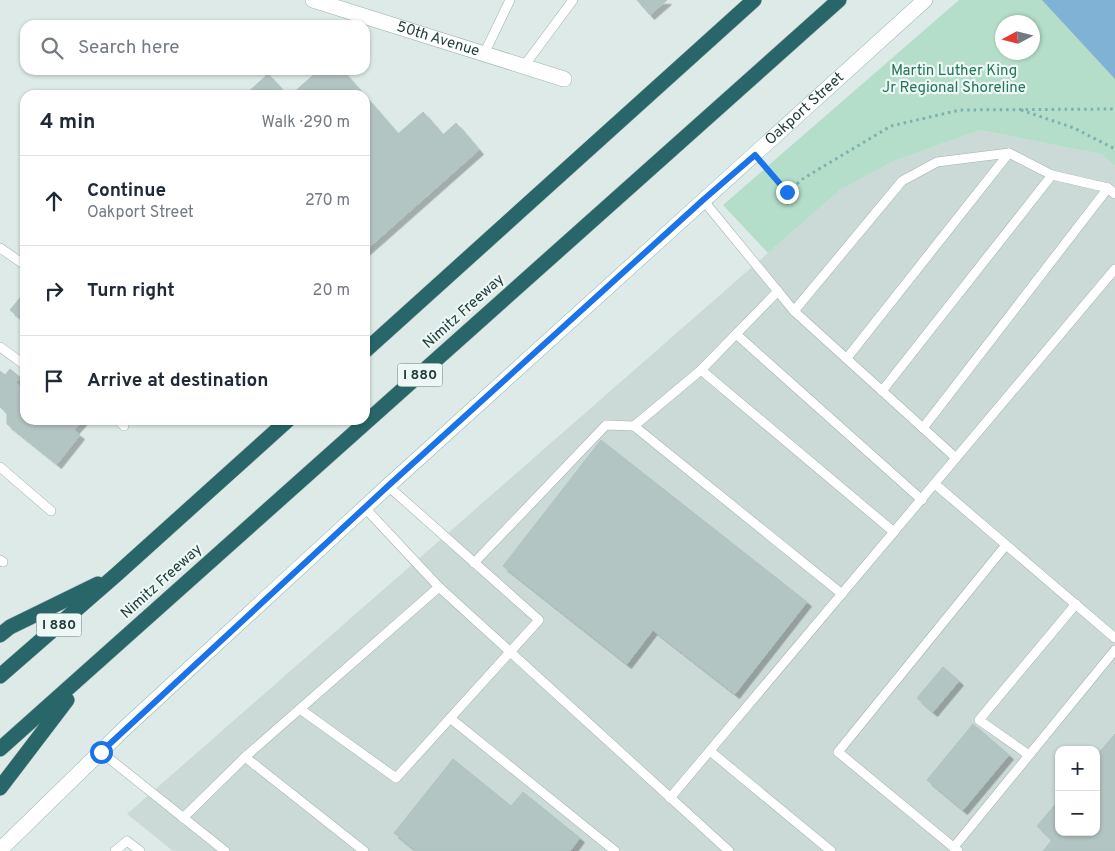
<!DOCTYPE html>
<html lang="en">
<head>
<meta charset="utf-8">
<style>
  :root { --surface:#fff; --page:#f6f6f7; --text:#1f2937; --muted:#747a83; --line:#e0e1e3 }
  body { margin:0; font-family:Overpass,sans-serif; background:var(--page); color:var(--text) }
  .controls { position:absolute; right:15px; bottom:15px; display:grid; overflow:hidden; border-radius:10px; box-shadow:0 1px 4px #0004 }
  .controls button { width:45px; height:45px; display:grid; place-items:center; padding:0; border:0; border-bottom:1px solid var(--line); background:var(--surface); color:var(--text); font:25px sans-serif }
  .compass { position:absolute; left:995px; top:15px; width:45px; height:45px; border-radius:50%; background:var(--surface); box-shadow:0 1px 4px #0004; rotate:263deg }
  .stop { position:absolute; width:15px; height:15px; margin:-11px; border:4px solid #1a73e8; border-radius:50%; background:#fff }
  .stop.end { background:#1a73e8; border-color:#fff; box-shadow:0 1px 5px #0008 }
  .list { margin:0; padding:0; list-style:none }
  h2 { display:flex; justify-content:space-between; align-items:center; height:65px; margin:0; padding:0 20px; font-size:21px }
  h2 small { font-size:16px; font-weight:400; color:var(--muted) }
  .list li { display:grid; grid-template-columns:32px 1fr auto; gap:15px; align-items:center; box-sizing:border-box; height:90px; padding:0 20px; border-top:1px solid var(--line) }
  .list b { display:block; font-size:19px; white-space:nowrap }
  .list p { margin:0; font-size:16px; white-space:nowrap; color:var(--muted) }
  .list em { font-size:16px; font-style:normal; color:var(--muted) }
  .icon { flex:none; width:28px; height:28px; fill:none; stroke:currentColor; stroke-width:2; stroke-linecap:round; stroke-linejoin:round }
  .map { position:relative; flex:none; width:1115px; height:851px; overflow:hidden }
  .search { position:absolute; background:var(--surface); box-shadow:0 1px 4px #0004; left:20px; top:20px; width:350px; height:55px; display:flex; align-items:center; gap:12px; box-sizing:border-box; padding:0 18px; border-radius:15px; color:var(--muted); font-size:19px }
  .panel { position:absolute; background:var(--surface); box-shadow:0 1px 4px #0004; left:20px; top:90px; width:350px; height:335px; border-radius:15px }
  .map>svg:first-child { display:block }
  .built { fill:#cbdad7; fill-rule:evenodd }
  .green { fill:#b4deca; fill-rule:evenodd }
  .water { fill:#80b2d5 }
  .building { fill:#b2c5c2; stroke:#afc4c1; filter:url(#shadow) }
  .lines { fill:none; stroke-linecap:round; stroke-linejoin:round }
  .lane-casing { stroke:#a0b2b0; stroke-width:10 }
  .street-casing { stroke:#a0b2b0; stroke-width:16 }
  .secondary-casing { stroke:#9bb7b4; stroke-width:16 }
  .highway-casing { stroke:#bcc4c4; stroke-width:16 }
  .path { stroke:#7bb1ad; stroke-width:3; stroke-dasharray:2.5 4; stroke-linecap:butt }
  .lane { stroke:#fff; stroke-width:9 }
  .street { stroke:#fff; stroke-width:15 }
  .secondary { stroke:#fff; stroke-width:15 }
  .highway { stroke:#286669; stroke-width:15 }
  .route { stroke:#1a73e8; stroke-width:6 }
  .labels { text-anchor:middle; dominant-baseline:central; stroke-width:4.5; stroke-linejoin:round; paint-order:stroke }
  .shield { fill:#edf7f5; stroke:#5c7372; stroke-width:1 }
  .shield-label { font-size:14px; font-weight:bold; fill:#1e3b3a }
  .street-label { font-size:15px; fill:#1e3b3a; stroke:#edf7f5 }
  .park-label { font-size:15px; fill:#257458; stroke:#edf7f5 }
</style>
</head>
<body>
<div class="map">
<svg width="1115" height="851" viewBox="0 0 1115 851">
  <defs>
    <filter id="shadow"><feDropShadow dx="4.5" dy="4.5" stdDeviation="0" flood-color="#0004"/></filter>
  </defs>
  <rect width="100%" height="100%" fill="#ddeae8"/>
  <path class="built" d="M980,130L1101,154L1115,166V851H173L127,814L840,190L894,161ZM1059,750H1096V832H1059Z"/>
  <path class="green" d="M959,0H1115V166L1101,154L980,130L894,161L840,190L768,253L723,205ZM1002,22H1032V52H1002Z"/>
  <polygon class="water" points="1042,0 1115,0 1115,79"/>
  <g class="building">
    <polygon points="637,0 667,0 650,15"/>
    <polygon points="319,70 342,70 364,95 291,95"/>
    <polygon points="268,74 287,95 245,95"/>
    <polygon points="365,96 398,134 423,112 443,135 456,123 479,150 365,251"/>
    <polygon points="20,298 25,303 25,322 10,310"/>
    <polygon points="10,369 21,378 16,383 25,391 25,420 61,420 80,435 57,464 7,424 7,413 0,407 0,371 5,375"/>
    <polygon points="61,420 83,420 74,430"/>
    <polygon points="601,440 807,602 735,694 653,630 627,664 503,566"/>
    <polygon points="943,667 959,681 933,712 917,698"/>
    <polygon points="973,724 1009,755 963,810 927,780"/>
    <polygon points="1115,734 1115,851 1043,851 1052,840 1037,826 1059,800 1059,832 1096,832 1096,756"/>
    <polygon points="453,759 511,806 523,792 580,838 570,851 416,851 394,833"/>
  </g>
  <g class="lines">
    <defs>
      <g id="lane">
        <polyline points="484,54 510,0"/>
        <polyline points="524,66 573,0"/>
        <polyline points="703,200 794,311 902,181 937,162 1009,153 1052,175 1108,188 1115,194"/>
        <polyline points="0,248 25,265"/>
        <polyline points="778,291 701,370 894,532"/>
        <polyline points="794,311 956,458"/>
        <polyline points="736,334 922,500"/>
        <polyline points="0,347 25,365"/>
        <polyline points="847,358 1009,153"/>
        <polyline points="701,370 634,426 842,594"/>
        <polyline points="882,391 1052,175"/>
        <polyline points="118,420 124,426"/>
        <polyline points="923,428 1108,188"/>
        <polyline points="0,467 51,511"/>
        <polyline points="935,484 1115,638"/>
        <polyline points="0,560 3,562"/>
        <polyline points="474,563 606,425 634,426"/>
        <polyline points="439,587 729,851"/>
        <polyline points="300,709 396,778 539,620 388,486"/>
        <polyline points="450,718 615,851"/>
        <polyline points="710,751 831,851"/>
        <polyline points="101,752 225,851"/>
        <polyline points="1029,755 979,720 1076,604"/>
        <polyline points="245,757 364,851"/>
        <polyline points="670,798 1115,269"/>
        <polyline points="183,818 245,757 439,587 365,508"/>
        <polyline points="954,847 1115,650"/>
        <polyline points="115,851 127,841 140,851"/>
        <polyline points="958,851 838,752 1006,545"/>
      </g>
      <g id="street">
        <path id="s1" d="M313,0L564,79"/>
      </g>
      <g id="secondary">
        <path id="s2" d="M0,850L126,727L388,486L925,0"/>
      </g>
      <g id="highway">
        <polyline points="365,351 754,0"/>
        <polyline points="0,635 10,627 98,584"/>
        <polyline points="0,676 117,574 288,420"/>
        <polyline points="0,749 839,0"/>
        <polyline points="0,788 67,700"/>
      </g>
    </defs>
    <use href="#lane" class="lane-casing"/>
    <use href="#street" class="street-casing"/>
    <use href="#secondary" class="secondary-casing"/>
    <use href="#highway" class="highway-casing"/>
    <g class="path">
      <polyline points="1021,110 1074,128 1115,149"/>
      <polyline points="766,167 787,192 804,178 891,126 960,110 1115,109"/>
    </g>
    <use href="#lane" class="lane"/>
    <use href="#street" class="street"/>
    <use href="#secondary" class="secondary"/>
    <use href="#highway" class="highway"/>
  </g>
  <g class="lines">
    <polyline class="route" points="101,752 388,486 703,200 755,155 787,192"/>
  </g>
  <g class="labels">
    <g class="shield">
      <rect x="397.5" y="363.5" width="45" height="23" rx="4"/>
      <rect x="36.5" y="613.5" width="45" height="23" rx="4"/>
    </g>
    <g class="shield-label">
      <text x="420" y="375">I 880</text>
      <text x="59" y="625">I 880</text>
    </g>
    <g class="street-label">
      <text stroke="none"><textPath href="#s1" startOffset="131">50th Avenue</textPath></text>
      <text stroke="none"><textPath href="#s2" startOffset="1094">Oakport Street</textPath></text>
      <text transform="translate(464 312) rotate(-42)">Nimitz Freeway</text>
      <text transform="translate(162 582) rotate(-42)">Nimitz Freeway</text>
    </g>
    <g class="park-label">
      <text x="954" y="71">Martin Luther King<tspan x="954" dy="17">Jr Regional Shoreline</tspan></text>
    </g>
  </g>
</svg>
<div class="controls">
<button>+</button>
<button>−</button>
</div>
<svg class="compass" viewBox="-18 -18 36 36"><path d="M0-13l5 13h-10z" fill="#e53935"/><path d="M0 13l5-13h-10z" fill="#747a83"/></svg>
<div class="stop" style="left:101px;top:752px"></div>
<div class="stop end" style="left:787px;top:192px"></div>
<div class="search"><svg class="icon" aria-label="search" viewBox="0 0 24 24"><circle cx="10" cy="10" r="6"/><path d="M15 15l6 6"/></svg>Search here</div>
<section class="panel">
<h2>4 min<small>Walk · 290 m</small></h2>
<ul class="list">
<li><svg class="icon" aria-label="ahead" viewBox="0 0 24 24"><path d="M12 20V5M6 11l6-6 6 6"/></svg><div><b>Continue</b><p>Oakport Street</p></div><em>270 m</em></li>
<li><svg class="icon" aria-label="right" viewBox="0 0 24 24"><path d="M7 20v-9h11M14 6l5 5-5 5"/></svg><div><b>Turn right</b></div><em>20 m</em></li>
<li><svg class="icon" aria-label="arrive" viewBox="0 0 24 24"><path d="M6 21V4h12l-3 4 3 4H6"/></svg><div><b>Arrive at destination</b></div></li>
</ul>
</section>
</div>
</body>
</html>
